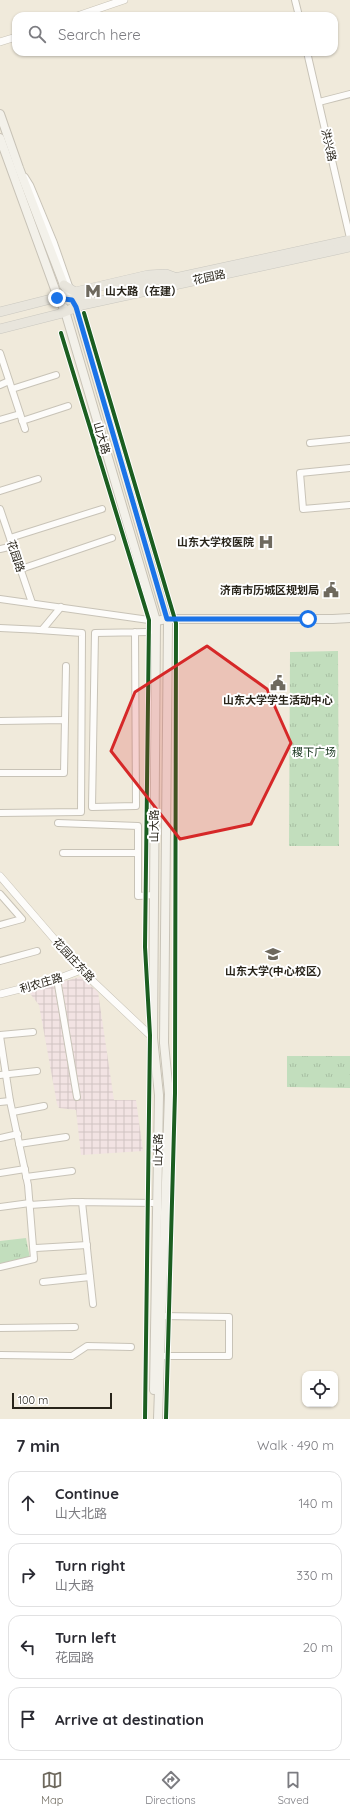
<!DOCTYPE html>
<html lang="en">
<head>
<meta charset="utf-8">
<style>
  :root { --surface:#fff; --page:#f2f2f3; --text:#2b2b33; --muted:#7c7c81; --line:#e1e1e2; --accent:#6e695e }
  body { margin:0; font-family:Quicksand,"Noto Sans SC",sans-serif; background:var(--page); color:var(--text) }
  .controls { position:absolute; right:12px; bottom:12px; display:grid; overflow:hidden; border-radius:8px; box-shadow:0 1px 3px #0004 }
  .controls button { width:36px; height:36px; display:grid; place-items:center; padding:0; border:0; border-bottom:1px solid var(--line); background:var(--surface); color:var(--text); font:20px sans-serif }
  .scale { position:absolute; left:12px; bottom:10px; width:100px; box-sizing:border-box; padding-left:4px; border:2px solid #28241a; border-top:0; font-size:11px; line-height:14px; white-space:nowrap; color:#28241a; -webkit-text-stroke:3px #fff; paint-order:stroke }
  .stop { position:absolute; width:12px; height:12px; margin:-9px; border:3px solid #1a73e8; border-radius:50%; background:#fff }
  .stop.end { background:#1a73e8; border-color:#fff; box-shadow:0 1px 4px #0008 }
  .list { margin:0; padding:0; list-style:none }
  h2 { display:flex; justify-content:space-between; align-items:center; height:52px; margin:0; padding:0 16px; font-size:17px }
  h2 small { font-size:13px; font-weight:400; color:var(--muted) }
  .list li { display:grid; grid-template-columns:26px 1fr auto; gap:12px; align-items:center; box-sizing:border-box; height:64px; margin:0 8px 8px; padding:0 8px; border:1px solid var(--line); border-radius:12px }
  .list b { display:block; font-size:15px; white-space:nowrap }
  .list p { margin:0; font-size:13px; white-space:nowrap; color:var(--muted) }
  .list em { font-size:13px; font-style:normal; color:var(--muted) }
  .icon { flex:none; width:22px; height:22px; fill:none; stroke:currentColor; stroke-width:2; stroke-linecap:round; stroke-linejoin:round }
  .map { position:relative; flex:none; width:350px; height:1419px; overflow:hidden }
  .search { position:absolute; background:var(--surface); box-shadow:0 1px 3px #0004; left:12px; right:12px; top:12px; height:44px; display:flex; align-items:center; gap:10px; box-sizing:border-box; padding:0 14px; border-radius:12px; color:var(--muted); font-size:15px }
  .sheet { height:340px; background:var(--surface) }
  nav { display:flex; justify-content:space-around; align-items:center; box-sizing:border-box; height:56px; border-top:1px solid var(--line); background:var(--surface); font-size:11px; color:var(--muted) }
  nav a { display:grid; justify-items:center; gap:2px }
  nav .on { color:var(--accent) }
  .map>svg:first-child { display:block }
  .industrial { fill:url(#industrial-grid) }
  .park { fill:url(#park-tufts) }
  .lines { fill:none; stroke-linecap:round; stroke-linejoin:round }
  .minor-casing { stroke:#c8c3b7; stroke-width:8 }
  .tertiary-casing { stroke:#c8c3b7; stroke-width:8 }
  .secondary-casing { stroke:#c8c3b7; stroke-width:10 }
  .primary-casing { stroke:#cac8c0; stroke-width:10 }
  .minor { stroke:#fdfcfa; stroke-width:6 }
  .tertiary { stroke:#fdfcfa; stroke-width:7 }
  .secondary { stroke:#f3f1ea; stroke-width:8 }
  .primary { stroke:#e8e5dc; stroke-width:9 }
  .cycleway-casing { stroke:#fff; stroke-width:6 }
  .cycleway { stroke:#1b5e20; stroke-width:4 }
  .route { stroke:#1a73e8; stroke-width:5 }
  .marked { fill:#d62828; fill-opacity:0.2; stroke:#d62828; stroke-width:3; stroke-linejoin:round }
  .labels { text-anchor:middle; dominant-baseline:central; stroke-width:4; stroke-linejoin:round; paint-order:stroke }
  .street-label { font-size:11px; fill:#28241a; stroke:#fff }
  .poi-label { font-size:11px; font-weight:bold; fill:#28241a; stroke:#fff; text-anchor:end }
  .park-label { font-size:11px; fill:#133219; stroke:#fff }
</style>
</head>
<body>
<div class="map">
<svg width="350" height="1419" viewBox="0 0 350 1419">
  <defs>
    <pattern id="industrial-grid" width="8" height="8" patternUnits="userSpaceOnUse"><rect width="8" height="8" fill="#f2e3e3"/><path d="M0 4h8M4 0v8" fill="none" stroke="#d0c3c2"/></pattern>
    <pattern id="park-tufts" width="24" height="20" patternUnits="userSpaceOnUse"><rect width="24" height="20" fill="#c2debd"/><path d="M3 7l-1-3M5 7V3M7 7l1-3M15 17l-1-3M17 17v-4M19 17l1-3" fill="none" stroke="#a7bea2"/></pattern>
  </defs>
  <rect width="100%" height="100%" fill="#f0eadb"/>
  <polygon class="industrial" points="80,977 98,992 114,1100 136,1100 143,1151 81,1155 76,1110 59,1108 57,1104 39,1005 28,991"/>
  <g class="park">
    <polygon points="338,651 339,846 289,846 290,652"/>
    <polygon points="287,1056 350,1056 350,1088 287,1087"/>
    <polygon points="26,1238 30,1258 0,1264 0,1241"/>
  </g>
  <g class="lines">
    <defs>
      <g id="minor">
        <polyline points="295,0 299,16"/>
        <polyline points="307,52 350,238"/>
        <polyline points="319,102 350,94"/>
        <polyline points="25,177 30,185 54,243 70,289"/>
        <polyline points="0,353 25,429"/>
        <polyline points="0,385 9,381"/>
        <polyline points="12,389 56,375"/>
        <polyline points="0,420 20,414"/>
        <polyline points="22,421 68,406"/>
        <polyline points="310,443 350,439"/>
        <polyline points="350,468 300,473 303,509 350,505"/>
        <polyline points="0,491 38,479"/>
        <polyline points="0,509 32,603"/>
        <polyline points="10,538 102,509"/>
        <polyline points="0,549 13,546"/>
        <polyline points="21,569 112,538"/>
        <polyline points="0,599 156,621"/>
        <polyline points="0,628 42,630 61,607"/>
        <polyline points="135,632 136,806 92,807 95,633 149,632"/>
        <polyline points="65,720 66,666"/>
        <polyline points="0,721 65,720 64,773 0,773"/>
        <polyline points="0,813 81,812 82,633 39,630"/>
        <polyline points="58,823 138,826 138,896 154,895"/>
        <polyline points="63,853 138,853"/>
        <polyline points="0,894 22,919 0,925"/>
        <polyline points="0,961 37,951"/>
        <polyline points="57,979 77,1097"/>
        <polyline points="0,1035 33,1032"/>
        <polyline points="0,1036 10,1101 28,1185 34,1259 0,1267"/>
        <polyline points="0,1075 37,1071"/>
        <polyline points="0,1102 10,1101"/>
        <polyline points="13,1112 44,1106"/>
        <polyline points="0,1138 18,1134"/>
        <polyline points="19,1144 66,1137"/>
        <polyline points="0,1173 25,1169"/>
        <polyline points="26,1177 72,1171"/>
        <polyline points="82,1202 93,1304"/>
        <polyline points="30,1205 73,1202 157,1203"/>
        <polyline points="0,1207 30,1203"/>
        <polyline points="36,1248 87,1245"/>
        <polyline points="43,1282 90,1277"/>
        <polyline points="0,1328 75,1327"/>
        <polyline points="0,1355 72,1356 87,1346 131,1347"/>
        <polyline points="160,1356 229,1356 229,1317 161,1316"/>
      </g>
      <g id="tertiary">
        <polyline points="77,16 124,0"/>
        <polyline points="0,42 16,37"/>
        <polyline points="0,876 81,970 153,1038"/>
        <polyline points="0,994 52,981 81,970"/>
      </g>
      <g id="secondary">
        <polyline points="0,114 19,168 64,285 76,307 168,623 164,1043 169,1094 158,1419"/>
        <polyline points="0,138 56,292 65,311 156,621 153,1038 159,1095 154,1390"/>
        <polyline points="156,621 167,619 333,619 350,618"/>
      </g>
      <g id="primary">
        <polyline points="64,285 75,292 148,275 166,274 174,277"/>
        <polyline points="138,286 350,240"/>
        <polyline points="0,312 55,298 72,300 88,297"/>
        <polyline points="0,329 59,314 82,305 350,247"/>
      </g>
    </defs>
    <use href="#minor" class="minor-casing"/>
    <use href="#tertiary" class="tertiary-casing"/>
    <use href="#secondary" class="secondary-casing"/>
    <use href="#primary" class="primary-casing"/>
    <use href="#minor" class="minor"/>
    <use href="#tertiary" class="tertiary"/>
    <use href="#secondary" class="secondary"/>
    <use href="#primary" class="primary"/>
    <defs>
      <g id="cycleway">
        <polyline points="84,313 176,623 175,1093 166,1419"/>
        <polyline points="61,333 149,620 145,947 150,1035 145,1419"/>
      </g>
    </defs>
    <use href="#cycleway" class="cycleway-casing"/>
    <use href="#cycleway" class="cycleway"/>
  </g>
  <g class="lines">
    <polyline class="route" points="57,298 72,300 76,307 167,619 308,619"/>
  </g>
  <path class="marked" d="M207,646L267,689L291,743L251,824L180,839L111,751L135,692Z"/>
  <defs>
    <symbol id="metro-bare" viewBox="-9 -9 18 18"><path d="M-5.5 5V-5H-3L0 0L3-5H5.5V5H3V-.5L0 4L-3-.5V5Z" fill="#6e695e" stroke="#fff" stroke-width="2.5" paint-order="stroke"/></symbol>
    <symbol id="hospital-bare" viewBox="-9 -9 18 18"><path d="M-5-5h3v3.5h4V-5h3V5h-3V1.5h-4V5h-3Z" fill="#6e695e" stroke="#fff" stroke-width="2.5" paint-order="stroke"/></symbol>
    <symbol id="civic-bare" viewBox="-9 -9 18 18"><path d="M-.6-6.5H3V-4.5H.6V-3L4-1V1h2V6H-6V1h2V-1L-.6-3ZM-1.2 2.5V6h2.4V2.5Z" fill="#6e695e" stroke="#fff" stroke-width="2.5" paint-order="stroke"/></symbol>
    <symbol id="university-bare" viewBox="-9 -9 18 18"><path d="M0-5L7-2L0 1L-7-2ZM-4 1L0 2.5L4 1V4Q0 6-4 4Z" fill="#6e695e" stroke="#fff" stroke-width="2.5" paint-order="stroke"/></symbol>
  </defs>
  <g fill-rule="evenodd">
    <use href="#metro-bare" x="82" y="280" width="22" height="22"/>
    <use href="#hospital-bare" x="255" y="531" width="22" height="22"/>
    <use href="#civic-bare" x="320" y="579" width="22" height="22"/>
    <use href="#civic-bare" x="267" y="672" width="22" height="22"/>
    <use href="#university-bare" x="262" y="943" width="22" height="22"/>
  </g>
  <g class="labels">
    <g class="street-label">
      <text transform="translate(329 145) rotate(77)">洪兴路</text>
      <text transform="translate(209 277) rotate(-12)">花园路</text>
      <text transform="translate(102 438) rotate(74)">山大路</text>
      <text transform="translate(16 556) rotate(72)">花园路</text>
      <text transform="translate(154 826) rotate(-90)">山大路</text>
      <text transform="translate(74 960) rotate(47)">花园庄东路</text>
      <text transform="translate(41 983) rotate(-16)">利农庄路</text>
      <text transform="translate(158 1150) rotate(-89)">山大路</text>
    </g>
    <g class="poi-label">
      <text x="105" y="291" text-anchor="start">山大路（在建）</text>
      <text x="254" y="542">山东大学校医院</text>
      <text x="319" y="590">济南市历城区规划局</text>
      <text x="278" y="700" text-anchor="middle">山东大学学生活动中心</text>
      <text x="273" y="971" text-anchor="middle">山东大学(中心校区)</text>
    </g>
    <g class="park-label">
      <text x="314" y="752">稷下广场</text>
    </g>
  </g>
</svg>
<div class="controls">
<button><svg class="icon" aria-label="locate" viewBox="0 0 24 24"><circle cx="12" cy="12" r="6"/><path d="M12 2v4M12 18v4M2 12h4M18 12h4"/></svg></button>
</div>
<div class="scale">100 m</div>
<div class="stop" style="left:308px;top:619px"></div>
<div class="stop end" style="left:57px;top:298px"></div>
<div class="search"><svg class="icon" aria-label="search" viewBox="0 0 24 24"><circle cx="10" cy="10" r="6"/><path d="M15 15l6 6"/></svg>Search here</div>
</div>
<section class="sheet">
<h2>7 min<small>Walk · 490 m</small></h2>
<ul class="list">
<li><svg class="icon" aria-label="ahead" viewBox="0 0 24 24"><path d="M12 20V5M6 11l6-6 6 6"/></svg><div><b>Continue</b><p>山大北路</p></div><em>140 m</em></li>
<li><svg class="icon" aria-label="right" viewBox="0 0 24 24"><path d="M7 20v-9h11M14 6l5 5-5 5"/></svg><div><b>Turn right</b><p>山大路</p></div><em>330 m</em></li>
<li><svg class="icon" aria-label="left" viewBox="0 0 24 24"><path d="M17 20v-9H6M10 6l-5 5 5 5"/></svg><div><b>Turn left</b><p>花园路</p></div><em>20 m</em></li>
<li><svg class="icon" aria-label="arrive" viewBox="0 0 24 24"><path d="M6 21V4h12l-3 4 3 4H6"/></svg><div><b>Arrive at destination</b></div></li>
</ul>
</section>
<nav>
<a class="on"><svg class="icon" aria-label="map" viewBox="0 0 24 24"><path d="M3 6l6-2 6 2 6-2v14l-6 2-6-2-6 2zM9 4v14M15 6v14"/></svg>Map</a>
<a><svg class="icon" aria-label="directions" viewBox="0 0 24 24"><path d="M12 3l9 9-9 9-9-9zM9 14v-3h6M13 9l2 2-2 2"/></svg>Directions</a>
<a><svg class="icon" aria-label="saved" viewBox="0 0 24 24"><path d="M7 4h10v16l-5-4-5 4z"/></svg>Saved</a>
</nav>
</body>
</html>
